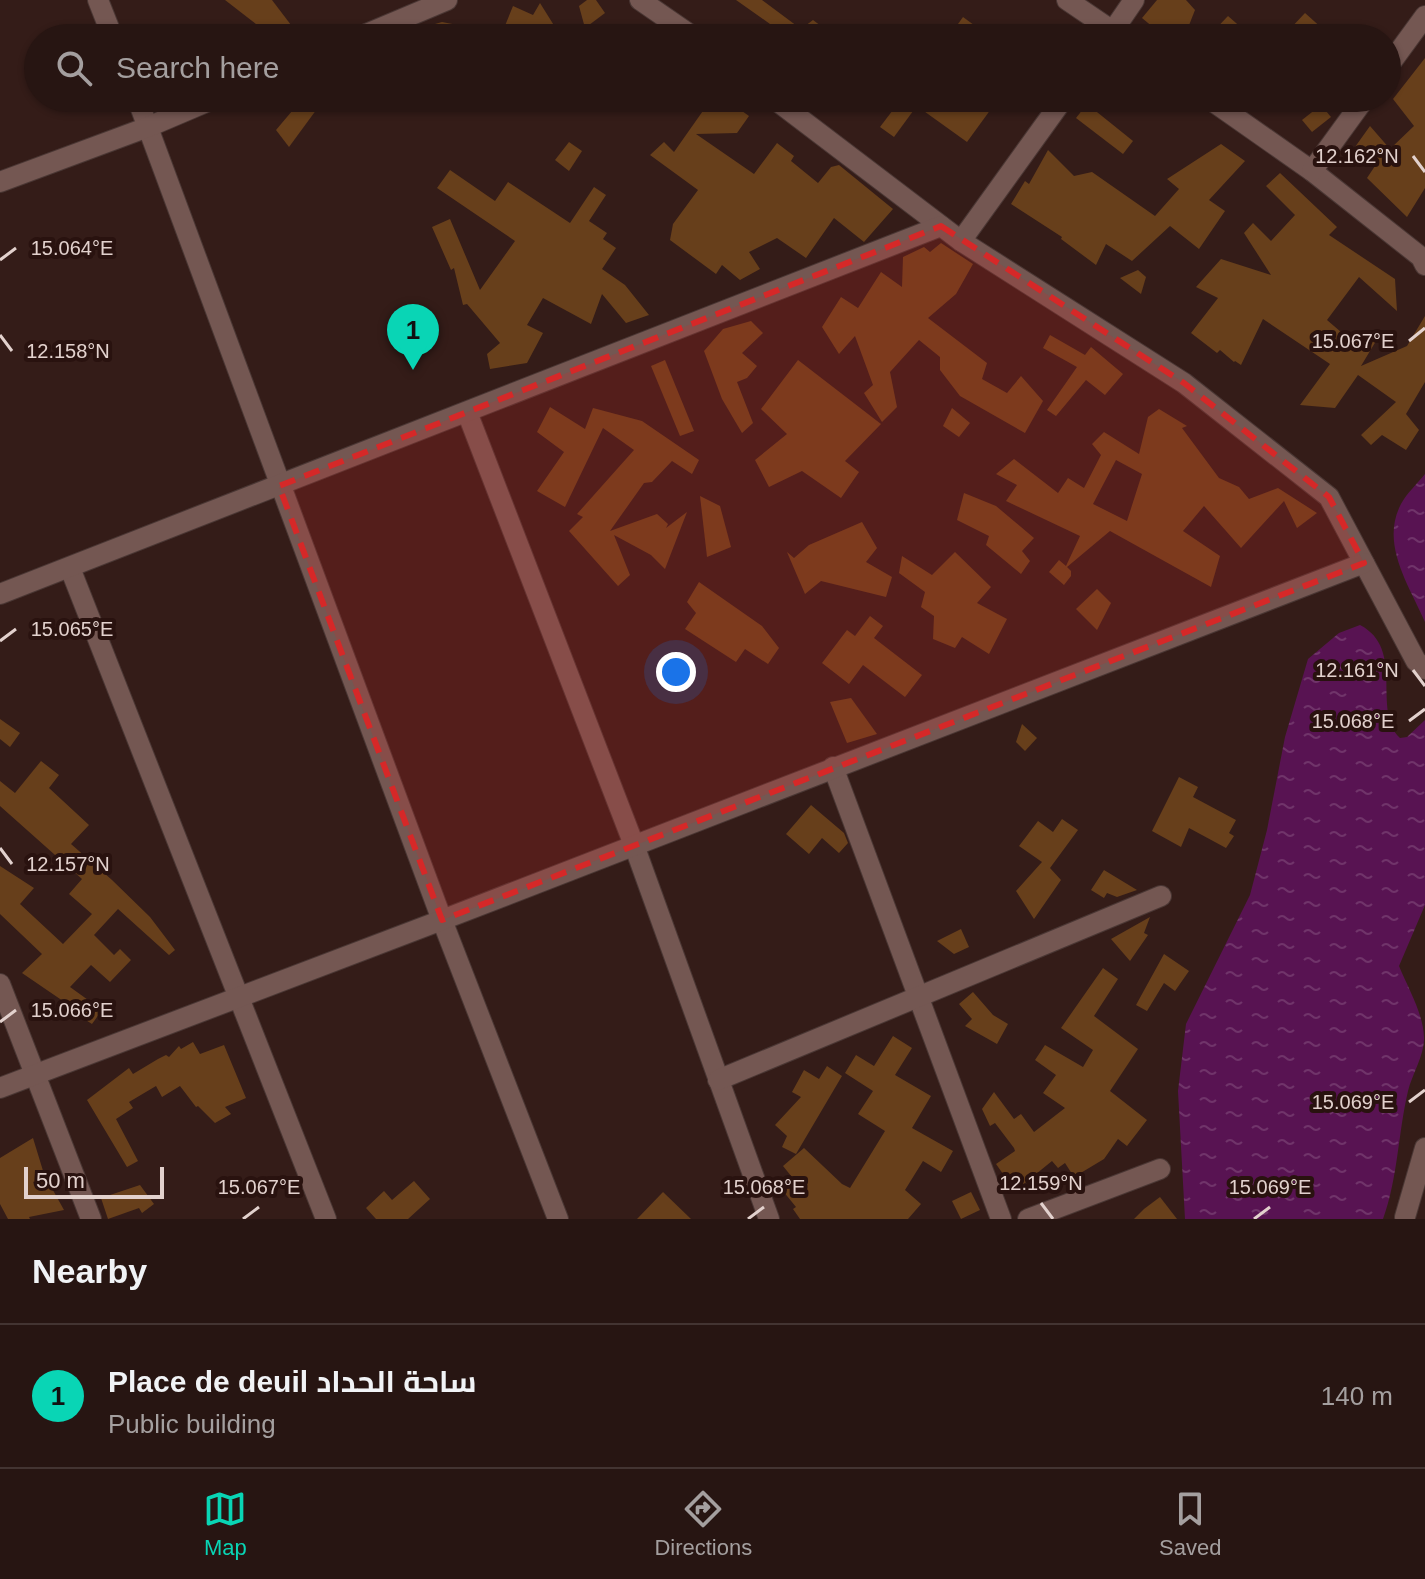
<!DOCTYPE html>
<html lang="en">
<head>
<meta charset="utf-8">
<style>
  :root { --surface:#271512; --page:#2f1e1b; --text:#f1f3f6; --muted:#a49f9f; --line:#433432; --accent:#09d5b5 }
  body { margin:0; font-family:Arial,Cairo,sans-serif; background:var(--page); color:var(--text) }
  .scale { position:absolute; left:24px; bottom:20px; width:140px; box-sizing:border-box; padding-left:8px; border:4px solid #e2d1cd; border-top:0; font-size:22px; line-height:28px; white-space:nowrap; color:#e2d1cd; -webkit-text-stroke:6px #29120f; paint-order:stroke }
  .you { position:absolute; left:676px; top:672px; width:28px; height:28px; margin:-20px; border:6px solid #fff; border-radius:50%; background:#1a73e8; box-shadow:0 0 0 12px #1a73e833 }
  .badge { display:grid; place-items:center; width:52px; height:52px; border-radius:50%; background:var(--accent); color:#111; font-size:26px; font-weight:700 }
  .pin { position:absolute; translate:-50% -66px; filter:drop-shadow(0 2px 4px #0008) }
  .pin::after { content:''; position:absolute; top:42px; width:28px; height:24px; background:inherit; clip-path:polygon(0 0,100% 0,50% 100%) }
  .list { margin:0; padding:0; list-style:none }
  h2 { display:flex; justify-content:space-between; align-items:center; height:104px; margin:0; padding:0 32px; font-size:34px }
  h2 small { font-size:26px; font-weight:400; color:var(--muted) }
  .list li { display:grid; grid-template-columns:52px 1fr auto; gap:24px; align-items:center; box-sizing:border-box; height:144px; padding:0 32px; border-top:2px solid var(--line) }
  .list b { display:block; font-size:30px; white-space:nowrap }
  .list p { margin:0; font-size:26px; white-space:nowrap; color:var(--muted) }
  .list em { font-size:26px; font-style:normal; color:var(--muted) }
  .icon { flex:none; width:44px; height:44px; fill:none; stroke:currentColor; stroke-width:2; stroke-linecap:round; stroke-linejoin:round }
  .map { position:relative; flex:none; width:1425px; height:1219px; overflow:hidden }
  .search { position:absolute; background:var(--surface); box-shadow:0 2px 6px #0004; left:24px; right:24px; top:24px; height:88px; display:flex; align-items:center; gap:20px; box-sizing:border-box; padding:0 28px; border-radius:44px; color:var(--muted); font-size:30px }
  .sheet { height:248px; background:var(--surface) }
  nav { display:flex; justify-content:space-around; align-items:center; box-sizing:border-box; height:112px; border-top:2px solid var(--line); background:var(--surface); font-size:22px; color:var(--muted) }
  nav a { display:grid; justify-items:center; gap:4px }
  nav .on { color:var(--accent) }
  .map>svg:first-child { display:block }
  .water { fill:url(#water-ripples) }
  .building { fill:#673f1b; fill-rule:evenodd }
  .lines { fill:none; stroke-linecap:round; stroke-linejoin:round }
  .minor-casing { stroke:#4a3734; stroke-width:22 }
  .minor { stroke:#745752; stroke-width:20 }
  .marked { fill:#d62828; fill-opacity:0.2; stroke:#d62828; stroke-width:6; stroke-dasharray:16 10; stroke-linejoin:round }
  .ticks { fill:none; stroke:#e2d1cd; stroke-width:3 }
  .ticks-label { font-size:20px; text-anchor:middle; fill:#e2d1cd; stroke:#29120f; stroke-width:8; stroke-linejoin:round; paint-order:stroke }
</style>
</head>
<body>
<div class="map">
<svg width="1425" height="1219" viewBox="0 0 1425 1219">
  <defs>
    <pattern id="water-ripples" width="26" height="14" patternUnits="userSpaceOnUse" patternTransform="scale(2)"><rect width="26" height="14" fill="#581352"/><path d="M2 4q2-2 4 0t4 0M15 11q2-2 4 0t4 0" fill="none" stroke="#70346a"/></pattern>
  </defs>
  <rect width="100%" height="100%" fill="#341c18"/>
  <g class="water">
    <path d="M1425,474V622C1409,585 1380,544 1401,504C1407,493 1417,484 1425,474Z"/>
    <path d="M1360,625C1406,649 1371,710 1400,738L1407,737L1425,720V905L1399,966C1408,988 1423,1013 1424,1037C1425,1054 1412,1074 1408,1091C1398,1133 1398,1178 1383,1219H1185L1178,1091L1186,1024L1250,895L1267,830L1285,737L1308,659L1339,633Z"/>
  </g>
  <g class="building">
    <polygon points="225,0 272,0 291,25 279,38 274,38"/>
    <polygon points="587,0 596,0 605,13 585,28 579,6"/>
    <polygon points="736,0 762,0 801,29 813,20 837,38 785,38 768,26 770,24"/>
    <polygon points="1157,0 1186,0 1195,10 1184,38 1166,38 1142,18"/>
    <polygon points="540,3 555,27 550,38 500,38 513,6 533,15"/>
    <polygon points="1305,13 1333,38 1298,38 1289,30"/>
    <polygon points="1228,16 1244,30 1236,38 1207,38"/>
    <polygon points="963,17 978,28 970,38 948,38"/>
    <polygon points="442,22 489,31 489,38 401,38 400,34"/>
    <polygon points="1425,58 1425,188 1407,217 1367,178 1375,166 1355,147 1370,126 1390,149 1414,126 1393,99"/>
    <polygon points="303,98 325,98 289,147 276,130"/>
    <polygon points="712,98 724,98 749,116 737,133 696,134 754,174 777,143 794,156 791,161 818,183 831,167 839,165 893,209 864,242 834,218 806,258 777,238 749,252 760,269 740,280 722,265 716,274 670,240 673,224 698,190 650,155 664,142 674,152"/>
    <polygon points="902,98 916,107 894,137 880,127"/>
    <polygon points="929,98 977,98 991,109 967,142 921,109"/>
    <polygon points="1087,104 1133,141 1123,154 1076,118"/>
    <polygon points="1321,105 1331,117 1312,132 1302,120"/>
    <polygon points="569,142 582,151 569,171 555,160"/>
    <polygon points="1221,144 1245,161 1209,200 1225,211 1199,249 1170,226 1132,261 1106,244 1096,265 1061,239 1062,237 1011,204 1025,181 1029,184 1048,150 1074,176 1092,172 1155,216 1179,189 1167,179"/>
    <polygon points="450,170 495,201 508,182 570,223 594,187 606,195 589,221 607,233 603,239 616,248 602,269 625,285 649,315 626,323 602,294 591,324 543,298 527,325 543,333 527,363 490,369 487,354 500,343 467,304 463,305 454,268 451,270 432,227 450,219 480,290 515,241 437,188"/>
    <polygon points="1280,173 1337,227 1329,235 1395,279 1397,311 1359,277 1327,320 1348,338 1376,341 1361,366 1407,346 1425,316 1425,382 1406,414 1419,430 1406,450 1382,435 1371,445 1361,435 1396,402 1358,375 1335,408 1300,405 1330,364 1263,319 1241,365 1235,361 1234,362 1220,350 1217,353 1191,333 1218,298 1196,287 1221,259 1271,275 1244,233 1253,223 1271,241 1295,215 1266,186"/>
    <polygon points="941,243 973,264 956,294 928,318 987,363 982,379 1007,393 1021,376 1043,401 1025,433 960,396 940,370 940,357 919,340 890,372 897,407 882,422 864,393 873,385 855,336 839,354 822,327 841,297 858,308 881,272 902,287 903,257 924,247 930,252"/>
    <polygon points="1138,270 1146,277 1141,294 1120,278"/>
    <polygon points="407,308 424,333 410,343 392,318"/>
    <polygon points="751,321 763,333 742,353 757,366 747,378 737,382 753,423 742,433 722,399 704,351 723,329"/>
    <polygon points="1050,335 1085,355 1091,347 1123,374 1105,395 1086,380 1056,416 1047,410 1077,367 1043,348"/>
    <polygon points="665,360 694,431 680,436 651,366"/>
    <polygon points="798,360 881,424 845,461 859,472 841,498 802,471 769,487 755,460 787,434 761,409"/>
    <polygon points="550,407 585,429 593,408 642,421 699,460 692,474 672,461 652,482 644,483 610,531 657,514 668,524 666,528 687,512 665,569 651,555 614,535 630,575 618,586 569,531 583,517 577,514 634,450 603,428 565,507 537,491 564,452 537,432"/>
    <polygon points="952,408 970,423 959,437 943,426"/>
    <path d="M1159,409L1187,426L1182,428L1219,478L1239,487L1249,499L1278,488L1317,513L1297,528L1284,501L1241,548L1204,506L1183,531L1220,556L1211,587L1110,531L1067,567L1071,571V576L1064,585L1049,572L1059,560L1066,566L1080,536L1006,501L1017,485L996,474L1014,459L1058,493L1068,478L1084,488L1101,455L1092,444L1104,432L1139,454L1148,417ZM1116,460L1142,474L1127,521L1093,504Z"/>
    <polygon points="964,493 996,506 1034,538 1022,551 1030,561 1021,574 986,545 989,536 957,520"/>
    <polygon points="700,496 720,506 731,547 707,557"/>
    <polygon points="862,522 877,548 866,562 892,577 886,597 821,581 805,594 787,552 794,558 809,545"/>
    <polygon points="955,552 991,587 977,603 1007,619 989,654 962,637 955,648 933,639 934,616 921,607 925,592 899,573 902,556 932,575"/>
    <polygon points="699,582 762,626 779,648 768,664 745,649 736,662 685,629 696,613 687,602"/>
    <polygon points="1097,589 1111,603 1097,630 1076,609"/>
    <polygon points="870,616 883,626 874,638 922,675 905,697 863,665 849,684 822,663 847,630 855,636"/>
    <polygon points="851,698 877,734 847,743 830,702"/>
    <polygon points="0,719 20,733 10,747 0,739"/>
    <polygon points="1022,724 1037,738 1025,751 1016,742"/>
    <polygon points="41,761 59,775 49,788 89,825 71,844 112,880 150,917 175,950 169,955 118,909 94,935 114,955 120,949 131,960 110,982 91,965 70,987 102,1010 92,1024 81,1017 82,1014 22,973 42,954 0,914 0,866 34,888 20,904 63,944 92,914 69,894 82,879 0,806 0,781 15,793"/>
    <polygon points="1179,777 1198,787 1193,797 1236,820 1229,833 1234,836 1226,848 1189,828 1181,847 1152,831"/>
    <polygon points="811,805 844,833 848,843 839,853 822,838 809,854 786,834"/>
    <polygon points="1062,819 1078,830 1050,868 1061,880 1034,919 1016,891 1042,862 1019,846 1038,821 1053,832"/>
    <polygon points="1104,870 1137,890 1117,897 1107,893 1104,898 1091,890"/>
    <polygon points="1150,917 1144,933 1148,935 1130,961 1111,939"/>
    <polygon points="961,929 969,947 954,954 937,941"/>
    <polygon points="1164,954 1189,971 1175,991 1164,983 1147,1011 1136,1005"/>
    <polygon points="1103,968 1118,979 1094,1016 1138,1049 1110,1091 1147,1120 1127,1146 1118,1139 1104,1159 1074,1177 1065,1163 1058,1168 1052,1161 1015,1191 996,1164 1015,1151 1014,1148 995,1123 990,1126 982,1109 994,1092 1014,1119 1021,1114 1034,1132 1065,1108 1043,1093 1056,1075 1035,1060 1045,1045 1083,1067 1093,1050 1061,1028"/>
    <polygon points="973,992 993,1015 1008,1024 997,1044 965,1026 972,1019 959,1004"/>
    <polygon points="893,1036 912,1048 895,1075 931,1096 912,1128 953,1151 941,1172 923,1161 905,1190 921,1204 908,1219 800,1219 793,1209 796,1207 783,1191 796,1182 783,1166 804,1148 842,1184 850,1188 885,1131 858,1114 873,1091 845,1073 856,1055 874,1066"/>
    <polygon points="193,1042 200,1054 224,1045 246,1098 225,1107 231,1114 215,1123 198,1106 196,1107 180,1086 162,1097 156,1086 129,1102 133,1108 116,1119 138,1161 127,1167 87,1100 129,1068 133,1074 158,1059 166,1055 169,1057 179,1046 181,1049"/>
    <polygon points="827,1066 842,1076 796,1154 782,1147 787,1136 775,1125 801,1097 792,1092 804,1070 819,1079"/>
    <polygon points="33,1138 44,1174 64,1210 29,1217 30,1219 8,1219 0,1204 0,1158"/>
    <polygon points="414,1181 430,1199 408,1219 376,1219 366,1208 384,1191 392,1200"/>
    <polygon points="140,1185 154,1204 142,1213 139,1208 108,1219 101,1198"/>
    <polygon points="663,1192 691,1219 637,1219"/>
    <polygon points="971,1192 980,1210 961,1219 952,1201"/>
    <polygon points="1160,1197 1177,1219 1134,1219 1144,1209"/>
  </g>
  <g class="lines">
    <defs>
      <g id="minor">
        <polyline points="98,0 113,38"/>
        <polyline points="640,0 695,38"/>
        <polyline points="1067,0 1123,38"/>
        <polyline points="357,38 447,0"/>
        <polyline points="1108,38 1134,0"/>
        <polyline points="1387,68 1425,16"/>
        <polyline points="137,98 442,920 558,1219"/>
        <polyline points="773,98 961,241 1184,383 1329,497 1416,661 1425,669"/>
        <polyline points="1208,98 1312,171 1421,257 1425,265"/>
        <polyline points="1312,171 1365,98"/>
        <polyline points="0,182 148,127 216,98"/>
        <polyline points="961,241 1064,98"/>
        <polyline points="467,412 634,845 769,1219"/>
        <polyline points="70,568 326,1219"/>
        <polyline points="0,594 941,226"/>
        <polyline points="833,767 1001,1219"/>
        <polyline points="0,984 91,1219"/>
        <polyline points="718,1080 1161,896"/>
        <polyline points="0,1088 442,920 1364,563"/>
        <polyline points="1405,1217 1425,1148"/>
        <polyline points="1028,1219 1160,1169"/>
      </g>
    </defs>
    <use href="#minor" class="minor-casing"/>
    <use href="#minor" class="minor"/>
  </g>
  <path class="marked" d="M941,226L1184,383L1329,497L1364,563L442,920L279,486Z"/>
  <path class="ticks" d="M1413,156L1425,172M0,260L16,248M0,335L12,351M1409,341L1425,328M0,641L16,629M1413,670L1425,686M1409,721L1425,709M0,848L12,864M0,1022L16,1010M1409,1102L1425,1090M1041,1203L1053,1219M243,1219L259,1207M748,1219L764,1207M1254,1219L1270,1207"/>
  <g class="ticks-label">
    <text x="1357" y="163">12.162°N</text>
    <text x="72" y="255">15.064°E</text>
    <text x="1353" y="348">15.067°E</text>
    <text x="68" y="358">12.158°N</text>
    <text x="72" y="636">15.065°E</text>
    <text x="1357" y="677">12.161°N</text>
    <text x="1353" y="728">15.068°E</text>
    <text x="68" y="871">12.157°N</text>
    <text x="72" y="1017">15.066°E</text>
    <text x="1353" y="1109">15.069°E</text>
    <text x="1041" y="1190">12.159°N</text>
    <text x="259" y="1194">15.067°E</text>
    <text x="764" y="1194">15.068°E</text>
    <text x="1270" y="1194">15.069°E</text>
  </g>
</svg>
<div class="scale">50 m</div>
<div class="you"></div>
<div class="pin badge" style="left:413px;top:370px">1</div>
<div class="search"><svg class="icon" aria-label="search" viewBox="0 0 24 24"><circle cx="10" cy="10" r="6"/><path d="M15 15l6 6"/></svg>Search here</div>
</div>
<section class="sheet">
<h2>Nearby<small></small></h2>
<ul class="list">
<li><span class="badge">1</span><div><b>Place de deuil ساحة الحداد</b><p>Public building</p></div><em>140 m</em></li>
</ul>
</section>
<nav>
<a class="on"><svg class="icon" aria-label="map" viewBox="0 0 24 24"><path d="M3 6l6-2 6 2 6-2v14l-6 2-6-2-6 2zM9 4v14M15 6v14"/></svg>Map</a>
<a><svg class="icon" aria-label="directions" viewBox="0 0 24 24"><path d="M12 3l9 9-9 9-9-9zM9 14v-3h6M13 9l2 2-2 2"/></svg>Directions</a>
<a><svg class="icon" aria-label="saved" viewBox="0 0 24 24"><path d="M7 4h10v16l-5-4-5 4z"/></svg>Saved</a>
</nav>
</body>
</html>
